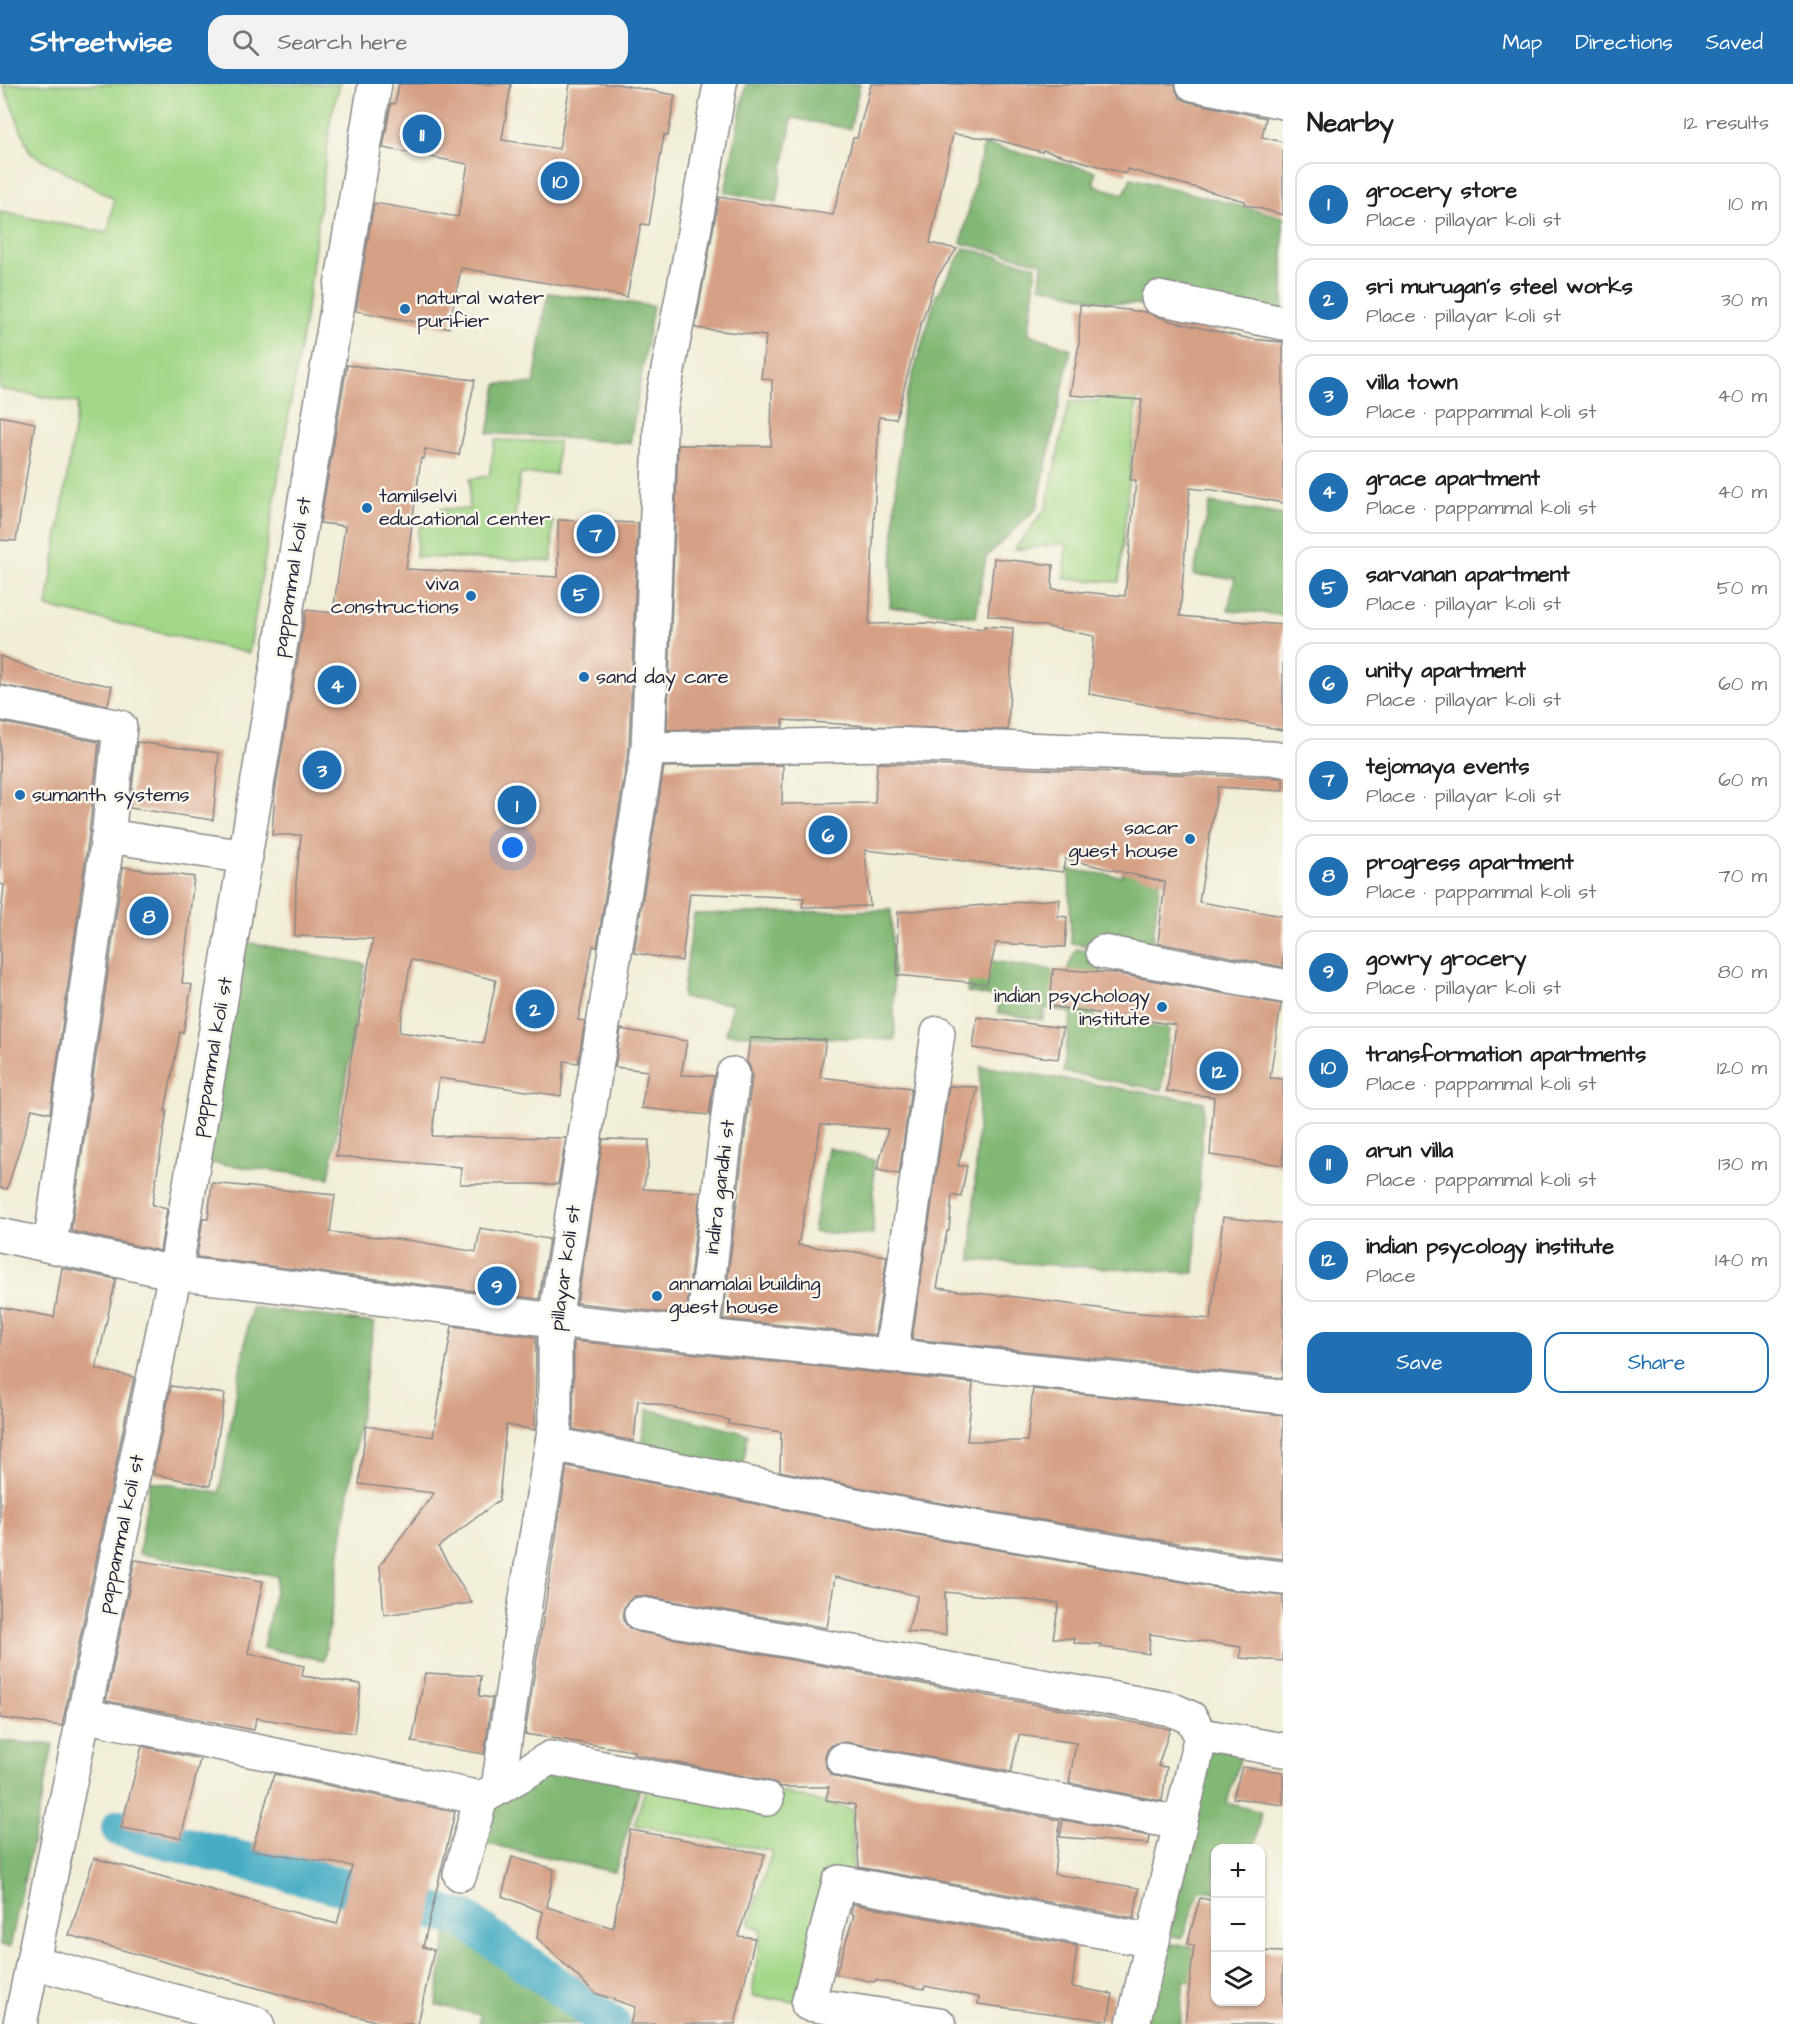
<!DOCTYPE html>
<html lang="en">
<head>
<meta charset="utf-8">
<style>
  :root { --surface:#fff; --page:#f2f2f2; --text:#202124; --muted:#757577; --line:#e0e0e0; --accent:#1f6fb2 }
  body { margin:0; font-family:"Architects Daughter",sans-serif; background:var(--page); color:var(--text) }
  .controls { position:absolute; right:18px; bottom:18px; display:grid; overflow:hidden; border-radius:12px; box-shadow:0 2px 4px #0004 }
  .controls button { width:54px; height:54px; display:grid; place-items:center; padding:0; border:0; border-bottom:2px solid var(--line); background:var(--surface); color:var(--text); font:30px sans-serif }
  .you { position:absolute; left:513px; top:764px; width:21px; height:21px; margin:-15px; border:4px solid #fff; border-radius:50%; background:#1a73e8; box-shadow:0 0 0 9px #1a73e833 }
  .badge { display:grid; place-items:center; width:39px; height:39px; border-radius:50%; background:var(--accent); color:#fff; font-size:20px; font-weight:700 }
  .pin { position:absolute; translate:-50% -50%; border:3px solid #fff; box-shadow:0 2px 6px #0006 }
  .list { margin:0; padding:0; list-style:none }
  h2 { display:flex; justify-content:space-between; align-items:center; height:78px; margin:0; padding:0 24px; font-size:26px }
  h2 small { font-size:20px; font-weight:400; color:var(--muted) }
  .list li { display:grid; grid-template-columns:39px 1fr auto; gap:18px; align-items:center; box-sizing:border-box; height:84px; margin:0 12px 12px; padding:0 12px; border:2px solid var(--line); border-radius:18px }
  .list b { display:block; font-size:22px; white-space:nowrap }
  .list p { margin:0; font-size:20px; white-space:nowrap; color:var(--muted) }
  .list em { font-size:20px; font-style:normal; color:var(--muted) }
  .actions { display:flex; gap:12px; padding:18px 24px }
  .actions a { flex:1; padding:14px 0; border:2px solid var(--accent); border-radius:18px; text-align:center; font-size:21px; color:var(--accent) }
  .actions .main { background:var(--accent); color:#fff }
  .icon { flex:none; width:33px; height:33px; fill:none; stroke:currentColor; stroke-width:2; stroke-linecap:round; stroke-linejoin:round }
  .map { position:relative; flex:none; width:1283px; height:1940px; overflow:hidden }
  header { display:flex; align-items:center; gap:36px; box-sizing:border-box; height:84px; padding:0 30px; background:var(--accent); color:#fff }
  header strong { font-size:28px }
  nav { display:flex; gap:33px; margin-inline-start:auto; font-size:21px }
  .search { width:420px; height:54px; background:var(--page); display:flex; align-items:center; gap:15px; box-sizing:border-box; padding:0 21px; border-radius:18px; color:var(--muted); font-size:22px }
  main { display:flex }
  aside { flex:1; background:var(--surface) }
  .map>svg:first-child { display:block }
  .green { fill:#a3d788; stroke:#627c62; stroke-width:1.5 }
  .forest { fill:#82b874; stroke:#526d58; stroke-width:1.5 }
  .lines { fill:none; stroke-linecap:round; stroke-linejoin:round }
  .canal { stroke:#44acc4; stroke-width:38 }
  .building { fill:#d6a085; fill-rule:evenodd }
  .minor-casing { stroke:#8a8888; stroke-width:36 }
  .minor { stroke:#fff; stroke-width:33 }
  .poi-dot { fill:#1f6fb2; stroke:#fbf7ec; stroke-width:2 }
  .labels { text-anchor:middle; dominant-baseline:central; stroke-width:5; stroke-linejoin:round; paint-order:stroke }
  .poi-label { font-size:20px; fill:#22223b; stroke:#fbf7ec; text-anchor:start }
  .street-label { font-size:20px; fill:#22223b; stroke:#fbf7ec }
</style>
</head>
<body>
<header>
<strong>Streetwise</strong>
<div class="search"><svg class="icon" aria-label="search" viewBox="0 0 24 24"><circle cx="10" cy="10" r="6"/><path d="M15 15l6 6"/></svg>Search here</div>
<nav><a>Map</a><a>Directions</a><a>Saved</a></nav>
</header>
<main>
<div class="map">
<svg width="1283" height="1940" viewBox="0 0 1283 1940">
  <rect width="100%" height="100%" fill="#fbf7ec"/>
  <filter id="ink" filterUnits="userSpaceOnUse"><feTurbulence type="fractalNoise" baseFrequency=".0167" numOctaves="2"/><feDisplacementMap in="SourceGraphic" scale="12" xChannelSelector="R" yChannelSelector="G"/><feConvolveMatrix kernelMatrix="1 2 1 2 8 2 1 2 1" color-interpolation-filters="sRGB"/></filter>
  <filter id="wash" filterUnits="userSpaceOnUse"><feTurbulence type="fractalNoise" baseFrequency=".008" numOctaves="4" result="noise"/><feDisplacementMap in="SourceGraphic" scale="24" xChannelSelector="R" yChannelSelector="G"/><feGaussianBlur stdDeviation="1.35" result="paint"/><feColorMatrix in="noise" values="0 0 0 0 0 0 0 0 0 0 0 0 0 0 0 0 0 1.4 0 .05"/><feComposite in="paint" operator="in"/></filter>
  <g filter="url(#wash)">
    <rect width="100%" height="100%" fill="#f1edd6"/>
    <g class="green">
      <polygon points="3,0 340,0 331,33 309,210 249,569 47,523 78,319 0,305 0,128 108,149 114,115 30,69"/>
      <polygon points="1107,274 1141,275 1119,498 1064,495 1066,459 1014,466 1046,424 1069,318 1098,317"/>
      <polygon points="495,356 558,358 556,390 520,390 515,434 553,437 552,477 416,473 418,446 439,425 469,425 470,395 489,392"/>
      <polygon points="647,1700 775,1723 783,1708 853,1726 852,1786 799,1918 752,1912 761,1845 749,1840 772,1767 634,1741"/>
    </g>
    <g class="forest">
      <polygon points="746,0 860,0 850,45 792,34 777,118 725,108"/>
      <polygon points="984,60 1095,87 1094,102 1124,110 1131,94 1283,133 1283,232 1107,218 1040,202 1042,179 961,159"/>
      <polygon points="964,164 1036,182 1029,250 1071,265 1037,424 986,473 976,533 890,523 897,387 903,324 936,212"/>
      <polygon points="548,209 653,222 630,359 488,349 497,300 534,300"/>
      <polygon points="1210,419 1283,431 1283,531 1228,526 1235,494 1193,491"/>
      <polygon points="1140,676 1175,679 1151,869 1071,859 1069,786 1122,792"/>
      <polygon points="891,826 895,956 726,950 732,920 682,914 694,830"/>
      <polygon points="240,857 365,880 329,1094 205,1078"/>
      <polygon points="1076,865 1094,868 1103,878 1094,934 1169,945 1162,1006 1063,988 1071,929 1045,924 1043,936 998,929 999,914 967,908 972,874 1066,888"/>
      <polygon points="981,982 1204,1018 1194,1189 971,1176"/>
      <polygon points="828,1064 874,1076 873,1151 813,1148"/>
      <polygon points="251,1223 374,1239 324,1576 263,1564 278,1492 139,1470 150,1397 219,1409"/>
      <polygon points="648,1325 748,1350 742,1387 640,1364"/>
      <polygon points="0,1657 53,1661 10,1863 0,1861"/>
      <polygon points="1207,1661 1242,1668 1227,1719 1261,1728 1254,1764 1216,1764 1215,1808 1200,1806 1182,1854 1161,1850"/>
      <polygon points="551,1683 641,1701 615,1788 479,1758 487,1719"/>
      <polygon points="448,1841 589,1940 479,1940 481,1931 436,1921"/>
      <polygon points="1161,1858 1215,1867 1215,1900 1184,1897 1180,1940 1140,1940"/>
    </g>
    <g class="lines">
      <polyline class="canal" points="120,1744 464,1835 611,1940"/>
    </g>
    <g id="blocks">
      <g class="building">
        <polygon points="399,0 511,0 502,56 559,65 570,0 617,0 675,11 668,52 664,51 649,141 641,140 627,213 461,184 449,244 356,227 374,119 458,133 468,80 383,64 391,19 395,20"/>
        <polygon points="871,0 1175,0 1176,7 1180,14 1189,18 1266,34 1262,53 1283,58 1283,131 1244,120 1245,117 1127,85 1126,90 1043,66 1042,68 994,55 953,50 930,159 957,165 937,193 920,243 896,335 879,333 869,540 927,539 984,545 984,542 1013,544 1008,646 868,642 783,636 783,643 667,646 678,361 771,362 772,296 761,294 766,252 695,244 719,113 833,131 853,54 857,54"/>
        <polygon points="1080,221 1146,228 1170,237 1251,255 1283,258 1283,419 1208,405 1207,406 1190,404 1180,532 1283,541 1283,646 1089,610 1094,552 988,531 994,474 1053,481 1052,505 1125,512 1136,396 1130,396 1142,316 1070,311 1079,260"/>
        <path d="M347,281L475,296L459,371L425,365L424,375L421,374L406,485L558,493V436L638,439L629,663L597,863L593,862L578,936L585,937L578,979L564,977L561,1012L439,994L432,1052L566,1054L558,1100H460L461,1083L336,1072L356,941H358L373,855L295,852L296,798L301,751H272L275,707L306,526L333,529L345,442L320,439ZM411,876L496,896L483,959L399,948Z"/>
        <polygon points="0,332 35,339 16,457 0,456"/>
        <polygon points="0,572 47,590 112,602 108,621 0,601"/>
        <polygon points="0,638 99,658 89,750 50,1029 32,1025 7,1105 0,1104 0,841 4,801 0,800"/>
        <polygon points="137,658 219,669 213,736 130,724"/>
        <polygon points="877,679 1283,694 1283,707 1218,703 1199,818 1283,832 1283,883 1158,859 1165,798 1065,775 1063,788 865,766 870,822 802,823 804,814 690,809 682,877 634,869 664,683 783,681 782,720 875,719"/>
        <polygon points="123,783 194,793 182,899 192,901 183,949 180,948 165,1027 167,1027 152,1121 167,1125 160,1167 71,1147"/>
        <polygon points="1060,815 1058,832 1067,833 1065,863 996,859 987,900 897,891 898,828"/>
        <polygon points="1053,885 1113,889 1281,920 1270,994 1283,995 1283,1081 1210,1071 1214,1013 1167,1007 1176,941 1050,922"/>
        <polygon points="977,933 1063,944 1058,975 973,964"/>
        <polygon points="621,945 687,957 681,991 714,992 709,1031 641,1024 648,987 615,983"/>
        <polygon points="750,954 826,956 820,993 911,1004 899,1090 877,1086 888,1045 821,1040 798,1161 887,1172 875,1251 723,1235 752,992 750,983 747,978"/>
        <polygon points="949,1002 978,1003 958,1082 967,1082 961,1113 952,1111 949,1147 947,1147 937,1204 1001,1212 1001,1211 1119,1227 1211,1235 1223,1133 1283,1140 1283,1294 912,1255"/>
        <polygon points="603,1055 649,1056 648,1083 643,1105 700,1108 686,1231 577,1219"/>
        <polygon points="212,1099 335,1111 330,1148 414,1157 476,1168 480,1144 549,1155 539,1215 197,1173 203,1134 208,1135"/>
        <polygon points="62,1184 116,1195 96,1285 134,1293 62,1642 0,1634 0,1223 54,1233"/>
        <polygon points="452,1242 536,1253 535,1346 506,1341 499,1416 438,1463 472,1519 384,1531 380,1481 434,1409 359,1400 366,1342 433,1353"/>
        <polygon points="574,1257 973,1299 967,1357 1027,1357 1033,1305 1283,1331 1283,1475 1235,1469 912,1414 780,1387 781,1348 728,1340 729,1336 638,1316 634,1357 573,1345"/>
        <polygon points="171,1302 225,1310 210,1402 153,1390"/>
        <polygon points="567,1382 906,1450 1229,1506 1283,1512 1283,1577 1240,1574 1241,1563 1150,1550 1149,1570 1100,1563 1101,1560 1074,1559 1075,1555 1053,1554 1059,1519 945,1508 946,1551 907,1548 918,1512 835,1493 827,1544 644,1512 635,1512 627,1518 623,1526 623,1536 629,1544 638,1548 1170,1645 1158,1682 1167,1683 1162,1717 1069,1699 1076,1659 1019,1651 1011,1688 846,1658 836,1659 828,1664 825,1672 826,1683 831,1691 840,1694 1060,1736 1054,1790 1139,1804 1134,1834 859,1783 855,1721 826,1716 829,1703 781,1703 770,1697 633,1670 634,1667 525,1650"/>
        <polygon points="135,1476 263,1497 248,1569 304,1582 302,1592 361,1600 354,1649 256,1634 254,1646 106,1617"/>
        <polygon points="425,1589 481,1592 479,1612 492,1614 484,1670 412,1658"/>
        <polygon points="142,1662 200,1675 181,1754 121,1744"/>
        <polygon points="1242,1683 1283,1688 1283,1721 1233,1714"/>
        <polygon points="274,1690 455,1728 423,1863 434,1866 418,1940 385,1940 69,1851 94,1774 337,1840 352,1782 252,1766"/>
        <polygon points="1063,1736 1150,1752 1149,1760 1060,1753"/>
        <polygon points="630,1746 765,1770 738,1852 755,1854 735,1940 630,1940 635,1923 595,1909 537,1854 543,1828 502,1812 512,1773 554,1785 547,1823 613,1844"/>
        <polygon points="1200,1814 1215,1817 1215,1917 1260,1917 1260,1867 1283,1868 1283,1940 1185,1940 1194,1861 1187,1860"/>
        <polygon points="853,1820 1077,1862 1072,1903 1113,1910 1108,1937 978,1920 979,1913 925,1902 924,1905 875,1896 874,1898 836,1890 854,1831 851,1830"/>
      </g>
    </g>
  </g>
  <g filter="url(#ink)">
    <use href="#blocks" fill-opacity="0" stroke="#8a8888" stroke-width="1.5"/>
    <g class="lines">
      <defs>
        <g id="minor">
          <polyline points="1193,0 1283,18"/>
          <polyline points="1158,214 1283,239"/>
          <polyline points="0,619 120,643 108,752"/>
          <polyline points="648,665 887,660 1272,674 1283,676"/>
          <polyline points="1103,868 1283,902"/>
          <polyline points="0,1151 175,1189 555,1236 1283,1313"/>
          <polyline points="50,1162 108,752 246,773"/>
          <polyline points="702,1251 733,990"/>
          <polyline points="891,1271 938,949"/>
          <polyline points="552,1360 909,1432 1232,1488 1283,1494"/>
          <polyline points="641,1530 1171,1625 1191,1634 1201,1651"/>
          <polyline points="83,1631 481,1714 460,1790"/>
          <polyline points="843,1676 1180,1739"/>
          <polyline points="498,1704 527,1507 555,1341 555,1236 648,665 661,323 690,171 720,0"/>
          <polyline points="485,1712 550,1674 767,1715"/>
          <polyline points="33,1878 257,1940"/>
          <polyline points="20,1940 175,1189 375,0"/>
          <polyline points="939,1940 808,1920 839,1798 1153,1857"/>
          <polyline points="1133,1940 1201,1651 1283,1666"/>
        </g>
      </defs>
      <use href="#minor" class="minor-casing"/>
      <use href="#minor" class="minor"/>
    </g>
  </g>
  <g class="poi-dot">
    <circle cx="405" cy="225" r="6"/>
    <circle cx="367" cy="424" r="6"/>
    <circle cx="471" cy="512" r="6"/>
    <circle cx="584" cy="593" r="6"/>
    <circle cx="20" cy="711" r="6"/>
    <circle cx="1190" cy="755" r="6"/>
    <circle cx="1162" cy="923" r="6"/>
    <circle cx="657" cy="1212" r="6"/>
  </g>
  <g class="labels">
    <g class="poi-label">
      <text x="417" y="214">natural water<tspan x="417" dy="23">purifier</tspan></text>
      <text x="379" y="412">tamilselvi<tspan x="379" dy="23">educational center</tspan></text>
      <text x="459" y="500" text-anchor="end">viva<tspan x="459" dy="23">constructions</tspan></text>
      <text x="596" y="593">sand day care</text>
      <text x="32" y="711">sumanth systems</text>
      <text x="1178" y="744" text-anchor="end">sacar<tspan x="1178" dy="23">guest house</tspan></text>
      <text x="1150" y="912" text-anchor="end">indian psychology<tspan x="1150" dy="23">institute</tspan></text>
      <text x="669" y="1200">annamalai building<tspan x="669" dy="23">guest house</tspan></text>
    </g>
    <g class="street-label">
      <text transform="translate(292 493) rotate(-81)">pappammal koli st</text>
      <text transform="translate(212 973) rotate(-80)">pappammal koli st</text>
      <text transform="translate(720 1103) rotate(-83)">indira gandhi st</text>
      <text transform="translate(565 1184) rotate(-82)">pillayar koli st</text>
      <text transform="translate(121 1450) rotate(-78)">pappammal koli st</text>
    </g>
  </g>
</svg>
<div class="controls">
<button>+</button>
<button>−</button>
<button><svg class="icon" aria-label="layers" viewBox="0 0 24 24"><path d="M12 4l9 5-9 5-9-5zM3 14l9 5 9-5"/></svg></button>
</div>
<div class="you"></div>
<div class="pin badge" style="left:517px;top:721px">1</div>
<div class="pin badge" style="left:535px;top:925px">2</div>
<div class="pin badge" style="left:322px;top:686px">3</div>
<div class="pin badge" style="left:337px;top:601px">4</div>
<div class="pin badge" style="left:580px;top:510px">5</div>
<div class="pin badge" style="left:828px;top:751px">6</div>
<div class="pin badge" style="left:596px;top:450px">7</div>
<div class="pin badge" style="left:149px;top:832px">8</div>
<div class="pin badge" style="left:497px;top:1202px">9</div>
<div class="pin badge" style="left:560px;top:97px">10</div>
<div class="pin badge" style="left:422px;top:50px">11</div>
<div class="pin badge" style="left:1219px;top:987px">12</div>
</div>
<aside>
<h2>Nearby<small>12 results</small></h2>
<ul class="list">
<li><span class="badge">1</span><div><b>grocery store</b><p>Place · pillayar koli st</p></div><em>10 m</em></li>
<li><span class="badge">2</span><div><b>sri murugan's steel works</b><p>Place · pillayar koli st</p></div><em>30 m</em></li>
<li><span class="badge">3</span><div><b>villa town</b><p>Place · pappammal koli st</p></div><em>40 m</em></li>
<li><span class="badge">4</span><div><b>grace apartment</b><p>Place · pappammal koli st</p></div><em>40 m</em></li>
<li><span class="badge">5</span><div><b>sarvanan apartment</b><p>Place · pillayar koli st</p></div><em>50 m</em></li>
<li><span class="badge">6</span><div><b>unity apartment</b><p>Place · pillayar koli st</p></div><em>60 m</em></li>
<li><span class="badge">7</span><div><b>tejomaya events</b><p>Place · pillayar koli st</p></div><em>60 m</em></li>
<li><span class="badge">8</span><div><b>progress apartment</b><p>Place · pappammal koli st</p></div><em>70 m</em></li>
<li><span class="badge">9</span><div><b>gowry grocery</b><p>Place · pillayar koli st</p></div><em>80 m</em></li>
<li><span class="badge">10</span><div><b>transformation apartments</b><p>Place · pappammal koli st</p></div><em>120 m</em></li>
<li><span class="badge">11</span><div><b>arun villa</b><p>Place · pappammal koli st</p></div><em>130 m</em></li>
<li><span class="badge">12</span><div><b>indian psycology institute</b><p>Place</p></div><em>140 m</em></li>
</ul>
<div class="actions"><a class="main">Save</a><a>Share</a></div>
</aside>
</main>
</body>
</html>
